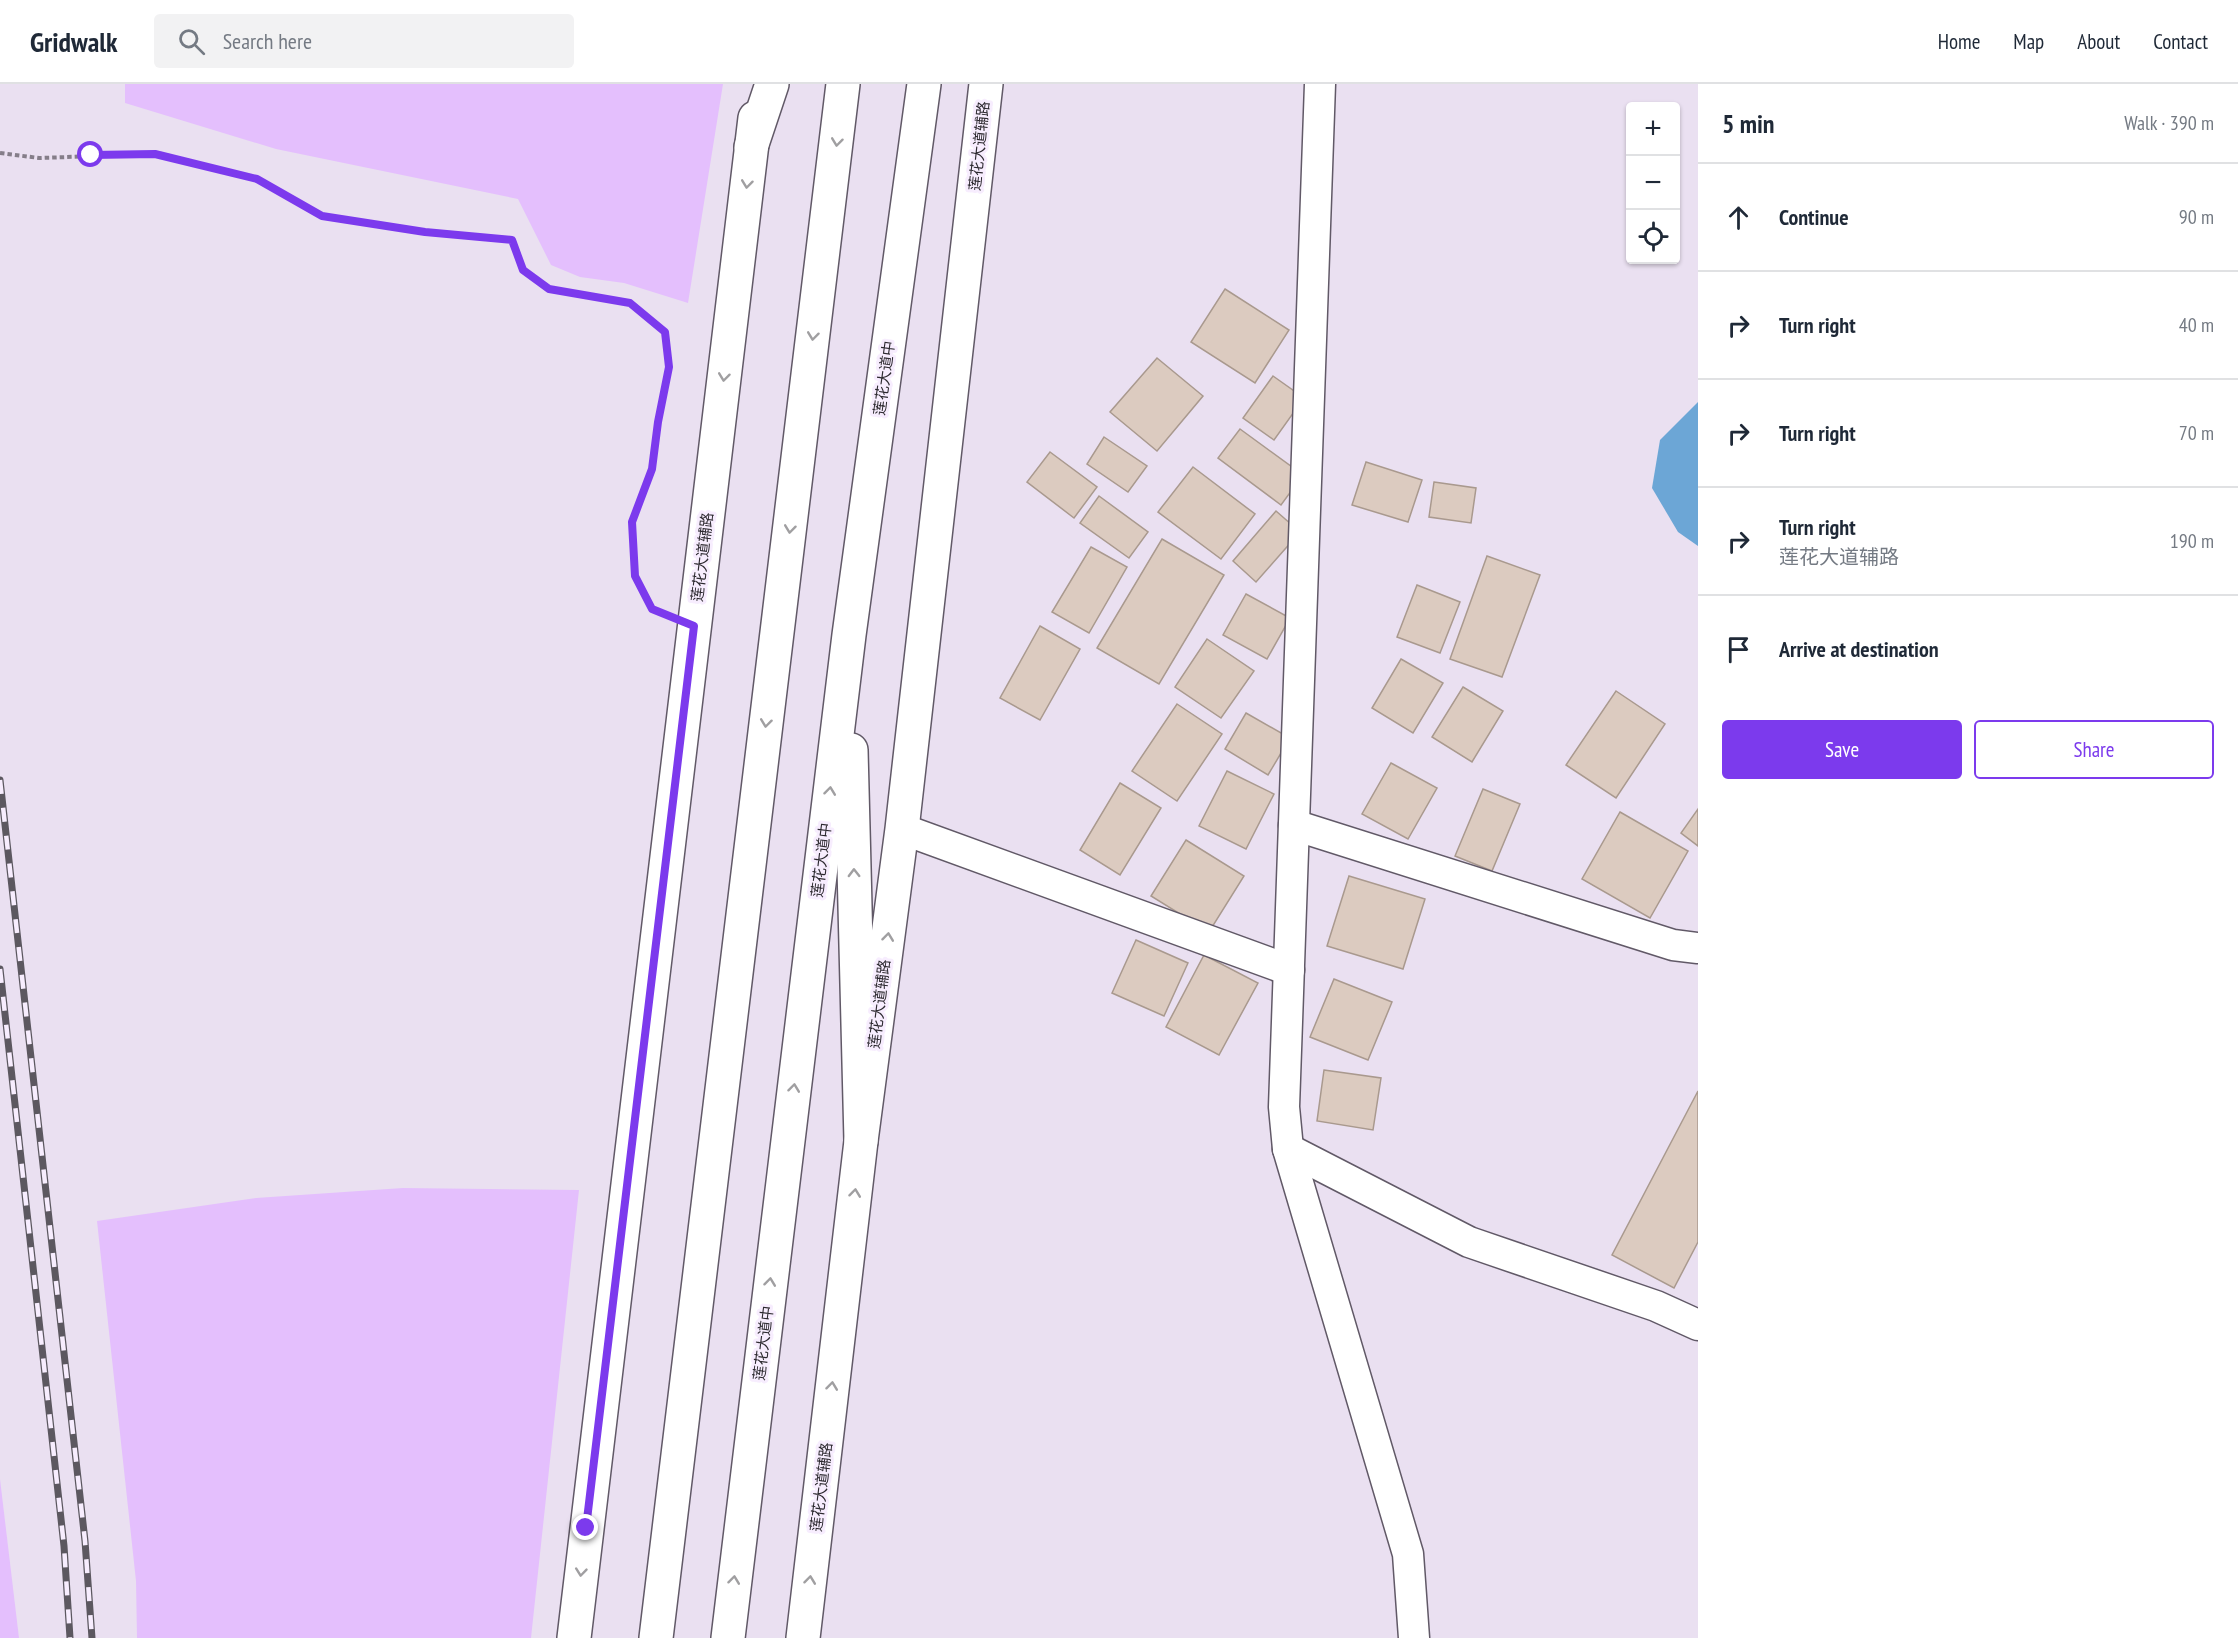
<!DOCTYPE html>
<html lang="en">
<head>
<meta charset="utf-8">
<style>
  :root { --surface:#fff; --page:#f2f2f3; --text:#1f2937; --muted:#747a83; --line:#e0e1e3; --accent:#7c3aed }
  body { margin:0; font-family:"PT Sans Narrow","Noto Sans SC",sans-serif; background:var(--page); color:var(--text) }
  .controls { position:absolute; right:18px; top:18px; display:grid; overflow:hidden; border-radius:6px; box-shadow:0 2px 4px #0004 }
  .controls button { width:54px; height:54px; display:grid; place-items:center; padding:0; border:0; border-bottom:2px solid var(--line); background:var(--surface); color:var(--text); font:30px sans-serif }
  .stop { position:absolute; width:18px; height:18px; margin:-14px; border:4px solid #7c3aed; border-radius:50%; background:#fff }
  .stop.end { background:#7c3aed; border-color:#fff; box-shadow:0 2px 6px #0008 }
  .list { margin:0; padding:0; list-style:none }
  h2 { display:flex; justify-content:space-between; align-items:center; height:78px; margin:0; padding:0 24px; font-size:26px }
  h2 small { font-size:20px; font-weight:400; color:var(--muted) }
  .list li { display:grid; grid-template-columns:39px 1fr auto; gap:18px; align-items:center; box-sizing:border-box; height:108px; padding:0 24px; border-top:2px solid var(--line) }
  .list b { display:block; font-size:22px; white-space:nowrap }
  .list p { margin:0; font-size:20px; white-space:nowrap; color:var(--muted) }
  .list em { font-size:20px; font-style:normal; color:var(--muted) }
  .actions { display:flex; gap:12px; padding:18px 24px }
  .actions a { flex:1; padding:14px 0; border:2px solid var(--accent); border-radius:6px; text-align:center; font-size:21px; color:var(--accent) }
  .actions .main { background:var(--accent); color:#fff }
  .icon { flex:none; width:33px; height:33px; fill:none; stroke:currentColor; stroke-width:2; stroke-linecap:round; stroke-linejoin:round }
  .map { position:relative; flex:none; width:1698px; height:1554px; overflow:hidden }
  header { display:flex; align-items:center; gap:36px; box-sizing:border-box; height:84px; padding:0 30px; background:var(--surface); border-bottom:2px solid var(--line) }
  header strong { font-size:28px }
  nav { display:flex; gap:33px; margin-inline-start:auto; font-size:21px }
  .search { width:420px; height:54px; background:var(--page); display:flex; align-items:center; gap:15px; box-sizing:border-box; padding:0 21px; border-radius:6px; color:var(--muted); font-size:22px }
  main { display:flex }
  aside { flex:1; background:var(--surface) }
  .map>svg:first-child { display:block }
  .green { fill:#e4bffd }
  .water { fill:#6ca6d6 }
  .building { fill:#dccbc0; stroke:#a9998e; stroke-width:1.5 }
  .lines { fill:none; stroke-linecap:round; stroke-linejoin:round }
  .minor-casing { stroke:#615967; stroke-width:33 }
  .tertiary-casing { stroke:#615967; stroke-width:36 }
  .primary-casing { stroke:#615967; stroke-width:36 }
  .path { stroke:#857e89; stroke-width:4; stroke-dasharray:4.5 3; stroke-linecap:butt }
  .minor { stroke:#fff; stroke-width:30 }
  .tertiary { stroke:#fff; stroke-width:33 }
  .primary { stroke:#fff; stroke-width:33 }
  .rail-casing { stroke:#5c5860; stroke-width:7 }
  .rail { stroke:#f7edfe; stroke-width:4.5; stroke-dasharray:14; stroke-linecap:butt }
  .oneway { stroke:#a09fa1 }
  .route { stroke:#7c3aed; stroke-width:8 }
  .labels { text-anchor:middle; dominant-baseline:central; stroke-width:6; stroke-linejoin:round; paint-order:stroke }
  .street-label { font-size:15px; fill:#2c292f; stroke:#f7edfe }
</style>
</head>
<body>
<header>
<strong>Gridwalk</strong>
<div class="search"><svg class="icon" aria-label="search" viewBox="0 0 24 24"><circle cx="10" cy="10" r="6"/><path d="M15 15l6 6"/></svg>Search here</div>
<nav><a>Home</a><a>Map</a><a>About</a><a>Contact</a></nav>
</header>
<main>
<div class="map">
<svg width="1698" height="1554" viewBox="0 0 1698 1554">
  <rect width="100%" height="100%" fill="#eae0f1"/>
  <g class="green">
    <polygon points="125,0 723,0 688,219 624,199 580,193 551,181 518,115 276,65 125,19"/>
    <polygon points="403,1104 579,1106 531,1554 137,1554 136,1497 97,1137 256,1114"/>
    <polygon points="0,1395 19,1554 0,1554"/>
  </g>
  <polygon class="water" points="1698,318 1698,462 1678,448 1652,404 1660,356"/>
  <g class="building">
    <polygon points="1225,205 1289,246 1255,299 1191,258"/>
    <polygon points="1157,274 1203,312 1157,367 1110,328"/>
    <polygon points="1273,292 1304,314 1274,356 1243,334"/>
    <polygon points="1240,345 1303,391 1281,421 1218,374"/>
    <polygon points="1104,353 1147,382 1128,408 1087,380"/>
    <polygon points="1050,368 1097,403 1074,434 1027,398"/>
    <polygon points="1366,378 1422,396 1408,438 1352,421"/>
    <polygon points="1193,383 1255,430 1221,475 1158,428"/>
    <polygon points="1434,398 1476,404 1471,439 1429,433"/>
    <polygon points="1099,412 1148,448 1129,474 1080,439"/>
    <polygon points="1276,427 1300,448 1256,498 1233,477"/>
    <polygon points="1162,455 1224,491 1159,600 1097,564"/>
    <polygon points="1091,463 1127,483 1089,549 1052,528"/>
    <polygon points="1487,472 1540,491 1502,593 1450,575"/>
    <polygon points="1417,501 1460,518 1440,569 1397,553"/>
    <polygon points="1246,510 1290,534 1267,575 1223,551"/>
    <polygon points="1040,542 1080,565 1040,636 1000,614"/>
    <polygon points="1207,555 1254,587 1221,634 1175,603"/>
    <polygon points="1401,575 1443,599 1413,649 1372,624"/>
    <polygon points="1463,603 1503,627 1472,678 1432,653"/>
    <polygon points="1616,607 1665,640 1616,714 1566,681"/>
    <polygon points="1177,620 1222,650 1177,717 1132,687"/>
    <polygon points="1246,629 1290,654 1268,691 1225,665"/>
    <polygon points="1391,679 1437,704 1408,755 1362,730"/>
    <polygon points="1227,687 1274,710 1246,765 1199,742"/>
    <polygon points="1120,699 1161,724 1120,791 1080,766"/>
    <polygon points="1483,705 1520,720 1492,787 1455,772"/>
    <polygon points="1698,725 1698,762 1681,749"/>
    <polygon points="1620,728 1688,767 1650,834 1582,795"/>
    <polygon points="1186,756 1244,792 1209,848 1151,812"/>
    <polygon points="1349,792 1425,815 1403,885 1327,862"/>
    <polygon points="1136,856 1188,879 1164,932 1112,909"/>
    <polygon points="1204,871 1258,899 1219,971 1166,943"/>
    <polygon points="1334,895 1392,918 1368,976 1310,953"/>
    <polygon points="1324,986 1381,994 1373,1046 1317,1037"/>
    <polygon points="1698,1007 1698,1158 1674,1204 1612,1171"/>
  </g>
  <g class="lines">
    <defs>
      <g id="minor">
        <polyline points="1320,0 1284,1023 1288,1065 1408,1470 1414,1554"/>
        <polyline points="1294,741 1673,861 1698,864"/>
        <polyline points="902,745 1289,886"/>
        <polyline points="1288,1065 1469,1158 1656,1222 1698,1241"/>
      </g>
      <g id="tertiary">
        <polyline points="574,1554 755,34"/>
        <polyline points="803,1554 861,1057 902,745 986,0"/>
      </g>
      <g id="primary">
        <polyline points="751,63 772,0"/>
        <polyline points="851,666 861,1057"/>
        <polyline points="656,1554 843,0"/>
        <polyline points="728,1554 849,551 924,0"/>
      </g>
    </defs>
    <use href="#minor" class="minor-casing"/>
    <use href="#tertiary" class="tertiary-casing"/>
    <use href="#primary" class="primary-casing"/>
    <polyline class="path" points="0,69 39,74 155,70 257,95 322,132 425,148 512,156 523,186 549,205 630,219 665,248 669,283 658,338 652,385 632,438 635,492 652,525 665,530"/>
    <use href="#minor" class="minor"/>
    <use href="#tertiary" class="tertiary"/>
    <use href="#primary" class="primary"/>
    <defs>
      <g id="rail">
        <polyline points="0,696 85,1457 92,1554"/>
        <polyline points="0,885 64,1462 70,1554"/>
      </g>
    </defs>
    <use href="#rail" class="rail-casing"/>
    <use href="#rail" class="rail"/>
  </g>
  <defs><path id="oneway-chevron" d="M-2-3.5L2.5 0L-2 3.5" fill="none" stroke-width="1.6" stroke-linecap="round" stroke-linejoin="round" transform="scale(1.5)"/></defs>
  <g class="oneway">
    <use href="#oneway-chevron" transform="translate(837 58) rotate(97)"/>
    <use href="#oneway-chevron" transform="translate(747 100) rotate(97)"/>
    <use href="#oneway-chevron" transform="translate(813 252) rotate(97)"/>
    <use href="#oneway-chevron" transform="translate(724 293) rotate(97)"/>
    <use href="#oneway-chevron" transform="translate(790 445) rotate(97)"/>
    <use href="#oneway-chevron" transform="translate(766 639) rotate(97)"/>
    <use href="#oneway-chevron" transform="translate(830 707) rotate(-83)"/>
    <use href="#oneway-chevron" transform="translate(854 789) rotate(-91)"/>
    <use href="#oneway-chevron" transform="translate(888 853) rotate(-83)"/>
    <use href="#oneway-chevron" transform="translate(794 1004) rotate(-83)"/>
    <use href="#oneway-chevron" transform="translate(855 1109) rotate(-83)"/>
    <use href="#oneway-chevron" transform="translate(770 1198) rotate(-83)"/>
    <use href="#oneway-chevron" transform="translate(832 1302) rotate(-83)"/>
    <use href="#oneway-chevron" transform="translate(581 1488) rotate(96)"/>
    <use href="#oneway-chevron" transform="translate(734 1496) rotate(-83)"/>
    <use href="#oneway-chevron" transform="translate(810 1496) rotate(-83)"/>
  </g>
  <g class="lines">
    <polyline class="route" points="91,71 155,70 257,95 322,132 425,148 512,156 523,186 549,205 630,219 665,248 669,283 658,338 652,385 632,438 635,492 652,525 694,542 586,1444"/>
  </g>
  <g class="labels">
    <g class="street-label">
      <text transform="translate(979 62) rotate(-84)">莲花大道辅路</text>
      <text transform="translate(884 294) rotate(-82)">莲花大道中</text>
      <text transform="translate(702 473) rotate(-83)">莲花大道辅路</text>
      <text transform="translate(821 776) rotate(-83)">莲花大道中</text>
      <text transform="translate(879 920) rotate(-83)">莲花大道辅路</text>
      <text transform="translate(763 1259) rotate(-83)">莲花大道中</text>
      <text transform="translate(821 1403) rotate(-83)">莲花大道辅路</text>
    </g>
  </g>
</svg>
<div class="controls">
<button>+</button>
<button>−</button>
<button><svg class="icon" aria-label="locate" viewBox="0 0 24 24"><circle cx="12" cy="12" r="6"/><path d="M12 2v4M12 18v4M2 12h4M18 12h4"/></svg></button>
</div>
<div class="stop" style="left:91px;top:71px"></div>
<div class="stop end" style="left:586px;top:1444px"></div>
</div>
<aside>
<h2>5 min<small>Walk · 390 m</small></h2>
<ul class="list">
<li><svg class="icon" aria-label="ahead" viewBox="0 0 24 24"><path d="M12 20V5M6 11l6-6 6 6"/></svg><div><b>Continue</b></div><em>90 m</em></li>
<li><svg class="icon" aria-label="right" viewBox="0 0 24 24"><path d="M7 20v-9h11M14 6l5 5-5 5"/></svg><div><b>Turn right</b></div><em>40 m</em></li>
<li><svg class="icon" aria-label="right" viewBox="0 0 24 24"><path d="M7 20v-9h11M14 6l5 5-5 5"/></svg><div><b>Turn right</b></div><em>70 m</em></li>
<li><svg class="icon" aria-label="right" viewBox="0 0 24 24"><path d="M7 20v-9h11M14 6l5 5-5 5"/></svg><div><b>Turn right</b><p>莲花大道辅路</p></div><em>190 m</em></li>
<li><svg class="icon" aria-label="arrive" viewBox="0 0 24 24"><path d="M6 21V4h12l-3 4 3 4H6"/></svg><div><b>Arrive at destination</b></div></li>
</ul>
<div class="actions"><a class="main">Save</a><a>Share</a></div>
</aside>
</main>
</body>
</html>
